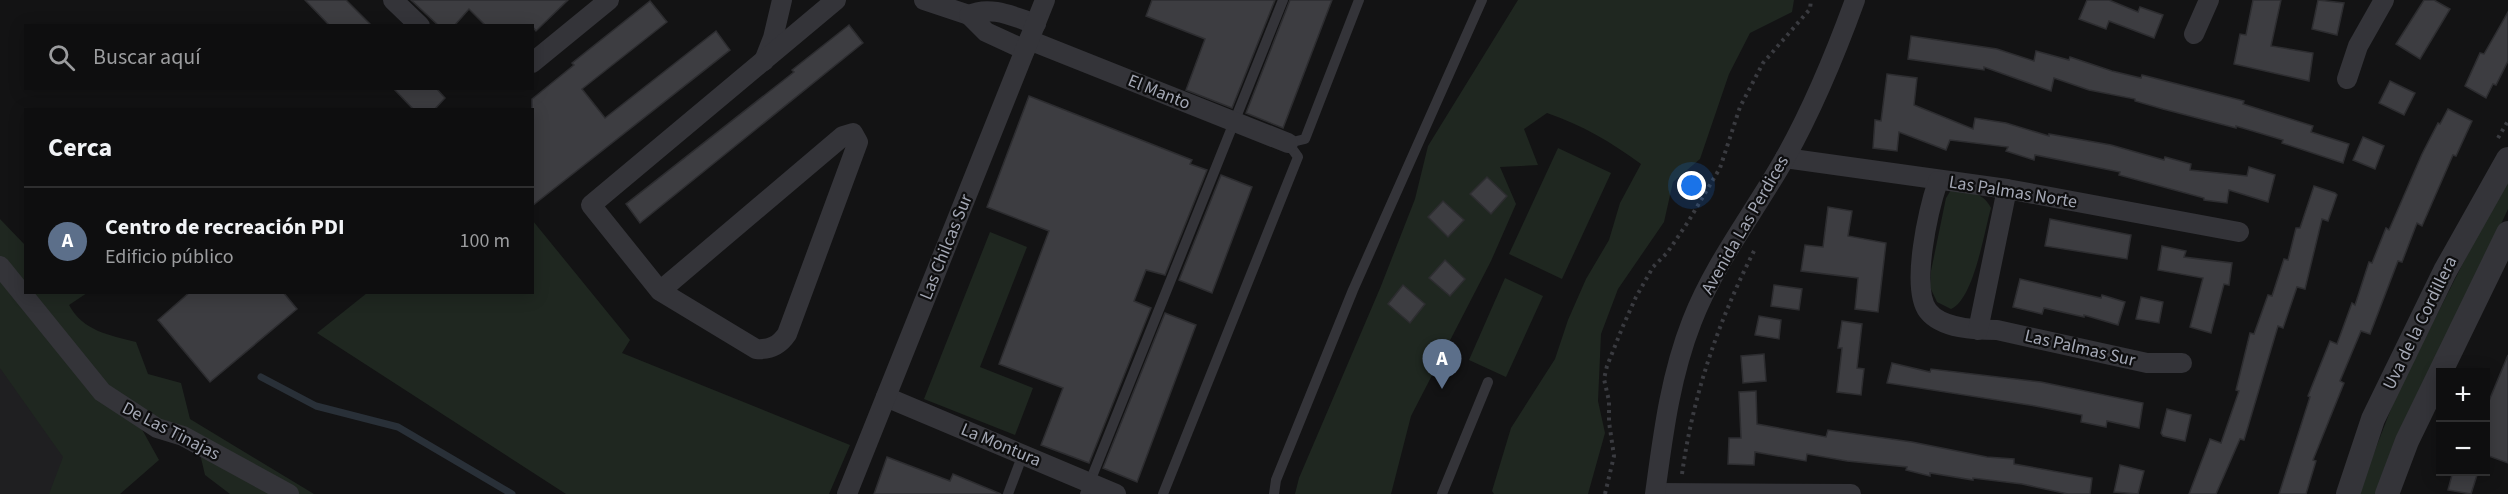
<!DOCTYPE html>
<html lang="es">
<head>
<meta charset="utf-8">
<style>
  :root { --surface:#0e0e0f; --page:#1c1c1d; --text:#f1f3f6; --muted:#9b9c9e; --line:#2e2e2f; --accent:#b45309 }
  body { margin:0; font-family:"Source Sans 3",sans-serif; background:var(--page); color:var(--text) }
  .controls { position:absolute; right:18px; bottom:18px; display:grid; overflow:hidden; border-radius:0px; box-shadow:0 3px 15px #0003 }
  .controls button { width:54px; height:54px; display:grid; place-items:center; padding:0; border:0; border-bottom:2px solid var(--line); background:var(--surface); color:var(--text); font:30px sans-serif }
  .you { position:absolute; left:1692px; top:186px; width:21px; height:21px; margin:-15px; border:4px solid #fff; border-radius:50%; background:#1a73e8; box-shadow:0 0 0 9px #1a73e833 }
  .badge { display:grid; place-items:center; width:39px; height:39px; border-radius:50%; background:var(--accent); color:#fff; font-size:20px; font-weight:700 }
  .pin { position:absolute; translate:-50% -50px; filter:drop-shadow(0 2px 3px #0008) }
  .pin::after { content:''; position:absolute; top:32px; width:21px; height:18px; background:inherit; clip-path:polygon(0 0,100% 0,50% 100%) }
  .list { margin:0; padding:0; list-style:none }
  h2 { display:flex; justify-content:space-between; align-items:center; height:78px; margin:0; padding:0 24px; font-size:26px }
  h2 small { font-size:20px; font-weight:400; color:var(--muted) }
  .list li { display:grid; grid-template-columns:39px 1fr auto; gap:18px; align-items:center; box-sizing:border-box; height:108px; padding:0 24px; border-top:2px solid var(--line) }
  .list b { display:block; font-size:22px; white-space:nowrap }
  .list p { margin:0; font-size:20px; white-space:nowrap; color:var(--muted) }
  .list em { font-size:20px; font-style:normal; color:var(--muted) }
  .icon { flex:none; width:33px; height:33px; fill:none; stroke:currentColor; stroke-width:2; stroke-linecap:round; stroke-linejoin:round }
  .map { position:relative; flex:none; width:2508px; height:494px; overflow:hidden }
  .search { position:absolute; background:var(--surface); box-shadow:0 3px 15px #0003; left:24px; top:24px; width:510px; height:66px; display:flex; align-items:center; gap:15px; box-sizing:border-box; padding:0 21px; border-radius:0px; color:var(--muted); font-size:22px }
  .panel { position:absolute; background:var(--surface); box-shadow:0 3px 15px #0003; left:24px; top:108px; width:510px; height:186px; border-radius:0px }
  .map>svg:first-child { display:block }
  .built { fill:#1f1f21 }
  .green { fill:#1f2720 }
  .lines { fill:none; stroke-linecap:round; stroke-linejoin:round }
  .stream { stroke:#293038; stroke-width:7 }
  .building { fill:#3d3d41; stroke:#2d2d30; stroke-width:1.5 }
  .path { stroke:#3a3b40; stroke-width:4; stroke-dasharray:3 4.5; stroke-linecap:butt }
  .service { stroke:#343439; stroke-width:10 }
  .minor { stroke:#343439; stroke-width:20 }
  .tertiary { stroke:#343439; stroke-width:24 }
  .labels { text-anchor:middle; dominant-baseline:central; stroke-width:4.5; stroke-linejoin:round; paint-order:stroke }
  .street-label { font-size:18px; fill:#a4a8b5; stroke:#0e0e0f }
</style>
</head>
<body>
<div class="map">
<svg width="2508" height="494" viewBox="0 0 2508 494">
  <rect width="100%" height="100%" fill="#131314"/>
  <polygon class="built" points="0,310 94,494 0,494"/>
  <g class="green">
    <path d="M1518,0H1794L1792,12L1750,33L1729,74L1700,159L1673,182L1664,222L1618,289L1601,334L1598,401L1605,433L1588,494H1494L1492,491L1511,428L1555,359L1568,320L1586,279L1609,240L1620,203L1641,164C1611,142 1582,125 1547,113L1524,129L1538,165L1500,167L1516,204L1491,261L1411,416L1391,494H1295L1299,478L1381,286L1415,199L1428,146Z"/>
    <polygon points="1558,148 1611,173 1562,279 1509,254"/>
    <polygon points="2508,174 2508,209 2376,494 2358,494 2396,396"/>
    <path d="M1951,190C1967,192 1983,191 1991,208C1984,232 1974,299 1951,309L1937,302L1930,287L1931,271L1946,198Z"/>
    <path d="M0,219L25,245L26,292L87,293L69,305C83,331 109,335 136,342L148,374L181,383L190,419L314,494H230L205,475L197,441L134,415L159,460L120,494H49L63,457L0,368Z"/>
    <polygon points="533,221 630,340 622,353 850,445 829,494 566,494 317,333 367,293 532,292"/>
    <polygon points="990,232 1027,247 980,367 1033,388 1015,435 924,399"/>
    <polygon points="1505,278 1543,296 1506,377 1469,360"/>
  </g>
  <g class="lines">
    <polyline class="stream" points="261,377 316,406 398,427 512,494"/>
  </g>
  <g class="building">
    <polygon points="305,0 346,0 372,26 330,26"/>
    <polygon points="411,0 568,0 536,31 532,26 486,26 469,9 454,26 439,26"/>
    <polygon points="1152,0 1275,0 1232,108 1186,90 1205,39 1146,16"/>
    <polygon points="1290,0 1332,0 1283,128 1246,113"/>
    <polygon points="2087,0 2109,0 2138,12 2140,7 2163,15 2154,38 2109,21 2106,29 2079,19"/>
    <polygon points="2253,0 2281,0 2271,46 2313,53 2309,81 2234,64 2240,34 2246,35"/>
    <polygon points="2318,0 2344,3 2337,35 2312,29"/>
    <polygon points="2424,0 2434,0 2450,9 2420,59 2396,44"/>
    <polygon points="650,1 667,22 582,89 605,118 716,31 730,50 532,206 532,99 574,65 572,63"/>
    <polygon points="2508,12 2508,61 2496,85 2493,84 2486,98 2465,86 2480,53 2484,54"/>
    <polygon points="849,25 863,43 640,223 626,204 794,72 792,70"/>
    <polygon points="1911,36 1997,49 2034,61 2036,51 2069,60 2070,57 2112,71 2141,78 2142,75 2244,101 2243,104 2313,126 2311,132 2349,144 2343,163 2282,143 2283,140 2236,126 2236,128 2163,109 2135,101 2135,99 2089,90 2054,78 2051,91 1984,67 1984,70 1908,59"/>
    <polygon points="1887,74 1917,78 1914,105 1973,129 1975,118 2006,123 2049,136 2049,134 2111,145 2164,160 2165,157 2191,164 2190,170 2247,176 2249,167 2275,175 2268,202 2229,190 2227,203 2204,200 2204,198 2119,175 2120,172 2035,155 2034,160 2006,151 2008,147 1950,140 1946,150 1899,132 1897,151 1873,148 1875,120 1881,121"/>
    <polygon points="2390,81 2415,93 2404,115 2379,103"/>
    <polygon points="393,88 436,88 445,98 434,110 414,110"/>
    <polygon points="1029,96 1192,160 1190,164 1207,170 1165,275 1146,270 1134,301 1151,308 1089,463 1041,445 1063,388 999,364 1049,231 987,207"/>
    <polygon points="2448,109 2472,121 2456,156 2453,155 2422,226 2417,223 2402,262 2398,261 2370,334 2361,331 2340,381 2344,383 2313,460 2316,461 2306,494 2279,494 2310,397 2308,396 2330,341 2337,344 2352,303 2355,305 2369,262 2372,263 2386,228 2389,230 2422,154 2438,123 2440,124"/>
    <polygon points="2363,137 2384,146 2375,169 2353,160"/>
    <polygon points="1221,175 1252,187 1212,293 1179,280"/>
    <polygon points="1487,177 1507,196 1491,214 1470,194"/>
    <polygon points="2314,186 2335,193 2337,195 2328,221 2322,219 2305,289 2297,287 2283,328 2278,326 2244,440 2240,439 2216,494 2189,494 2210,439 2221,443 2239,391 2236,390 2250,333 2254,334 2268,295 2272,296 2284,259 2288,260 2296,228 2300,228"/>
    <polygon points="1443,201 1464,220 1448,237 1428,217"/>
    <polygon points="1828,207 1852,211 1848,236 1886,243 1878,312 1855,309 1858,278 1801,271 1805,245 1823,247"/>
    <polygon points="2050,219 2131,235 2127,259 2045,246"/>
    <polygon points="2162,246 2186,251 2184,257 2232,263 2229,285 2224,284 2211,333 2190,327 2203,278 2158,270"/>
    <polygon points="1445,260 1465,279 1450,296 1429,278"/>
    <polygon points="2020,279 2101,298 2102,295 2125,302 2118,325 2084,315 2084,317 2044,308 2042,314 2013,307"/>
    <polygon points="1403,285 1425,304 1410,323 1388,304"/>
    <polygon points="1774,285 1802,289 1799,310 1771,306"/>
    <polygon points="190,292 283,292 297,309 210,382 158,320"/>
    <polygon points="2141,297 2163,302 2159,323 2136,319"/>
    <polygon points="1165,313 1196,325 1137,482 1103,468"/>
    <polygon points="1759,316 1781,320 1779,339 1755,335"/>
    <polygon points="1842,321 1862,324 1857,368 1864,369 1861,395 1837,392 1842,348 1838,348"/>
    <polygon points="1764,354 1766,381 1743,383 1741,356"/>
    <polygon points="2508,355 2508,463 2486,455 2486,408"/>
    <polygon points="1892,363 1930,372 1931,369 2041,382 2143,403 2139,428 2107,421 2106,427 2081,422 2082,415 2035,406 1887,383"/>
    <polygon points="1756,391 1757,424 1826,437 1828,430 1912,442 1987,457 2014,459 2014,464 2092,478 2090,494 2068,494 2022,484 1973,478 1973,480 1930,473 1930,476 1906,470 1907,467 1847,461 1807,454 1806,461 1755,452 1754,465 1728,464 1729,438 1741,438 1739,392"/>
    <polygon points="2167,409 2191,415 2185,441 2163,436 2161,433"/>
    <polygon points="887,457 950,481 953,474 1001,494 874,494"/>
    <polygon points="2120,465 2144,471 2138,494 2114,492"/>
    <polygon points="2453,471 2477,475 2471,494 2448,490"/>
  </g>
  <g class="lines">
    <g class="path">
      <polyline points="2498,138 2508,121"/>
      <path d="M1682,474C1693,395 1718,322 1754,251"/>
      <polyline points="1605,494 1614,456 1609,422 1609,401 1604,379 1607,366 1623,326 1636,297 1653,267 1667,253 1688,222 1720,168 1740,107 1763,63 1810,9 1811,0"/>
    </g>
    <g class="service">
      <polyline points="1008,494 1023,454"/>
      <polyline points="1085,494 1283,0"/>
      <polyline points="1163,494 1298,157 1288,143 1305,139 1359,0"/>
      <polyline points="1274,494 1276,480 1353,290 1482,0"/>
      <polyline points="1442,494 1488,382"/>
    </g>
    <g class="minor">
      <polyline points="393,0 420,26"/>
      <polyline points="924,0 969,15"/>
      <polyline points="2194,34 2209,0"/>
      <polyline points="1029,40 1288,143"/>
      <path d="M1025,50L986,32L969,15C991,5 1014,17 1036,24"/>
      <polyline points="764,61 773,38 782,0"/>
      <polyline points="532,63 609,0"/>
      <polyline points="2347,79 2358,46 2384,0"/>
      <polyline points="1785,158 2007,189 2239,232"/>
      <path d="M1938,181C1929,208 1910,287 1928,311C1942,329 1976,330 1997,330L2147,363H2182"/>
      <polyline points="0,266 102,392 157,428 183,436 289,494"/>
      <path d="M660,291L843,136L853,133L858,142L787,334C779,346 769,350 756,349L660,291L591,205L836,0"/>
      <polyline points="1978,330 2007,189"/>
      <polyline points="886,397 1116,494"/>
      <polyline points="1656,493 1851,494"/>
      <polyline points="847,494 1045,0"/>
      <path d="M1655,494C1663,435 1670,377 1692,321C1715,262 1754,213 1785,158C1813,108 1835,55 1855,0"/>
    </g>
    <g class="tertiary">
      <polyline points="2348,494 2373,419 2445,271 2508,159"/>
      <polyline points="2387,494 2407,441 2508,233"/>
    </g>
  </g>
  <g class="labels">
    <g class="street-label">
      <text transform="translate(1159 92) rotate(22)">El Manto</text>
      <text transform="translate(2013 192) rotate(9)">Las Palmas Norte</text>
      <text transform="translate(1745 225) rotate(-60)">Avenida Las Perdices</text>
      <text transform="translate(946 247) rotate(-68)">Las Chilcas Sur</text>
      <text transform="translate(2420 323) rotate(-64)">Uva de la Cordillera</text>
      <text transform="translate(2080 348) rotate(13)">Las Palmas Sur</text>
      <text transform="translate(171 431) rotate(27)">De Las Tinajas</text>
      <text transform="translate(1001 445) rotate(23)">La Montura</text>
    </g>
  </g>
</svg>
<div class="controls">
<button>+</button>
<button>−</button>
</div>
<div class="you"></div>
<div class="pin badge" style="left:1442px;top:389px;background:#5c6f8a">A</div>
<div class="search"><svg class="icon" aria-label="search" viewBox="0 0 24 24"><circle cx="10" cy="10" r="6"/><path d="M15 15l6 6"/></svg>Buscar aquí</div>
<section class="panel">
<h2>Cerca<small></small></h2>
<ul class="list">
<li><span class="badge" style="background:#5c6f8a">A</span><div><b>Centro de recreación PDI</b><p>Edificio público</p></div><em>100 m</em></li>
</ul>
</section>
</div>
</body>
</html>
